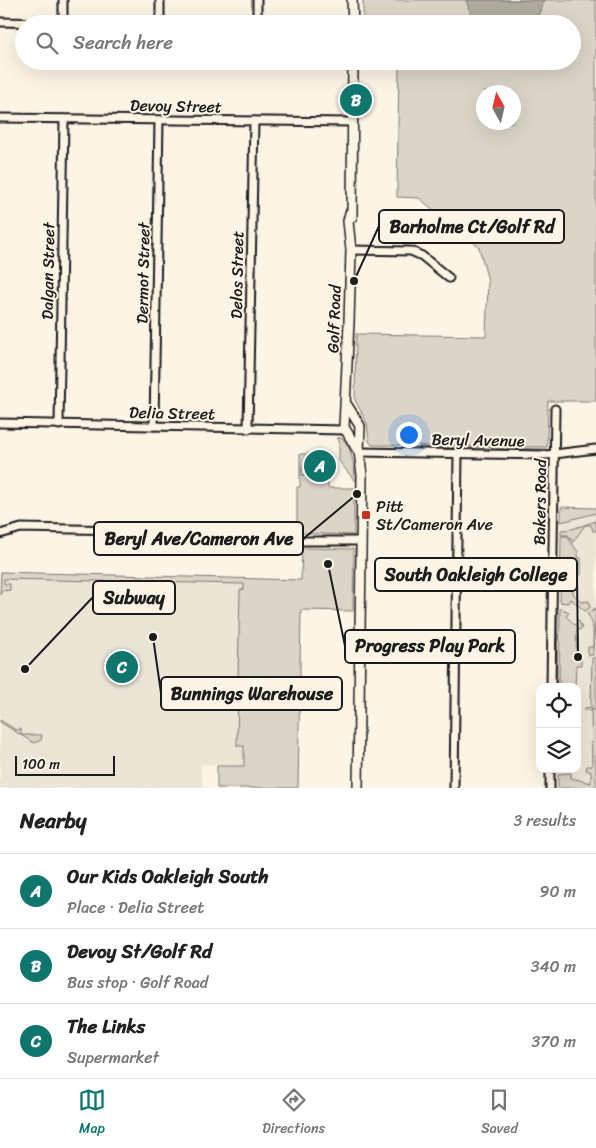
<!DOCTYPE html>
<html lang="en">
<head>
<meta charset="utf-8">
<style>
  :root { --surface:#fff; --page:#f2f2f2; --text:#222; --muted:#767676; --line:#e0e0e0; --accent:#0f766e }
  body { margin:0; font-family:Sriracha,sans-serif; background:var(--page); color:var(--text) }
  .controls { position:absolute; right:15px; bottom:15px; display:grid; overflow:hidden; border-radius:10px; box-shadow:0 5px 20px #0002 }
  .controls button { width:45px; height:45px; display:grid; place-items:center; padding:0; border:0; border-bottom:1px solid var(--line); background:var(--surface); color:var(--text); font:25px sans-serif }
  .compass { position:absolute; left:476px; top:85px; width:45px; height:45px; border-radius:50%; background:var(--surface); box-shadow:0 5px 20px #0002; rotate:352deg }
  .scale { position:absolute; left:15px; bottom:12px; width:100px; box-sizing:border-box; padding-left:5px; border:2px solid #1c1c1c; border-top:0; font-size:14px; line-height:18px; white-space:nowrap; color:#1c1c1c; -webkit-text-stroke:4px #fcf5e5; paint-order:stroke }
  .you { position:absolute; left:408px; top:434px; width:18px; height:18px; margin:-12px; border:4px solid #fff; border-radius:50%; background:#1a73e8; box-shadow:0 0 0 8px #1a73e833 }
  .badge { display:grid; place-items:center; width:32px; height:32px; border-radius:50%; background:var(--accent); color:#fff; font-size:16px; font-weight:700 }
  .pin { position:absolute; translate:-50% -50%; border:2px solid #fff; box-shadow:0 1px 5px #0006 }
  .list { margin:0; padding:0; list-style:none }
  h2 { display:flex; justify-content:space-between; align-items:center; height:65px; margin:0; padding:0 20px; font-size:21px }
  h2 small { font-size:16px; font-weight:400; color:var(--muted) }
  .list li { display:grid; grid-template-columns:32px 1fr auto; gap:15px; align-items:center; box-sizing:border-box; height:75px; padding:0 20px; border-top:1px solid var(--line) }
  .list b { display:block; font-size:19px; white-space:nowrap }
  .list p { margin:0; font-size:16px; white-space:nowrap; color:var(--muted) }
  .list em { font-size:16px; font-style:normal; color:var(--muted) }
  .icon { flex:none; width:28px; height:28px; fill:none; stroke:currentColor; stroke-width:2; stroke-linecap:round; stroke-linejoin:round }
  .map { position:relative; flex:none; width:596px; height:788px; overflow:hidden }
  .search { position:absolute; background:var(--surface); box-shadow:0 5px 20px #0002; left:15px; right:15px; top:15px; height:55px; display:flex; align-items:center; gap:12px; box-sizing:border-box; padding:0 18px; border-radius:28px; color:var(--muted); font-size:19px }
  .sheet { height:290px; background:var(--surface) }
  nav { display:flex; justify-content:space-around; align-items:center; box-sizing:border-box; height:70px; border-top:1px solid var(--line); background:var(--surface); font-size:14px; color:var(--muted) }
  nav a { display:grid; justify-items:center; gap:2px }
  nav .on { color:var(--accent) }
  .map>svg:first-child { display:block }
  .built { fill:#ebe5d6 }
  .green { fill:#dbd5c8; stroke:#7c7872; fill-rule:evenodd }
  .water { fill:#b0aba1; stroke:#75726c }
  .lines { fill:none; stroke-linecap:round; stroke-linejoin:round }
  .minor-casing { stroke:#1c1c1c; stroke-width:11 }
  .tertiary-casing { stroke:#1c1c1c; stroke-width:12 }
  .minor { stroke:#fcf5e5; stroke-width:7 }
  .tertiary { stroke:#fcf5e5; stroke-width:9 }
  .poi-dot { fill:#c8321e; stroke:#fcf5e5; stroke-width:2 }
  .labels { text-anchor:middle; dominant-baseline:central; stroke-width:4; stroke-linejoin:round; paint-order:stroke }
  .street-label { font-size:16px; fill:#1c1c1c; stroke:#fcf5e5 }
  .poi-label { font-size:16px; fill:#1c1c1c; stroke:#fcf5e5; text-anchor:start }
  .leader { fill:none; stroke:#1c1c1c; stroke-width:2 }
  .callout-dot { fill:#1c1c1c; stroke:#fcf5e5; stroke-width:2 }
  .callout { fill:#fcf5e5; stroke:#1c1c1c; stroke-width:2 }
  .callout-label { font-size:18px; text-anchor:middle; font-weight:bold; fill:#1c1c1c }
</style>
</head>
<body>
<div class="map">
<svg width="596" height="788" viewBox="0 0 596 788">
  <rect width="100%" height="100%" fill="#fcf5e5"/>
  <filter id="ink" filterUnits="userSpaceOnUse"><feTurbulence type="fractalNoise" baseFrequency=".02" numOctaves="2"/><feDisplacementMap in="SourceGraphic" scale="10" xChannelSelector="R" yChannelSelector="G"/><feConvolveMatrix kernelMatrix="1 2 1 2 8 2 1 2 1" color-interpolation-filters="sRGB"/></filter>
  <g filter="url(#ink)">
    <g class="built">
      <polygon points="561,507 596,508 596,788 558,788 558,769 577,769 577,687 559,687"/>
      <polygon points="0,572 244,578 244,766 200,764 203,788 0,788"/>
    </g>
    <g class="green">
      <path d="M363,0H596V401H548L547,447L372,445L369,441L367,423L355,400L356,334L486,336L488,281L479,247L419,198L397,197L399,61H572V24H363ZM484,92H514V122H484Z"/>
      <path d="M337,438H342C352,447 355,468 355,481L339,461V440Z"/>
      <polygon points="419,447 547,449 548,450 419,450"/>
      <polygon points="300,454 310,454 310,458 313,458 312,466 302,466 302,475 324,477 325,469 328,469 328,488 354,488 354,535 296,533 294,529 297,529 297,487 300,487"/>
      <polygon points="561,507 596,508 596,513 561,522"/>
      <polygon points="596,521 596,531 593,531 591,525 585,525 573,542 568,535 561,535 561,530 572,529"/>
      <polygon points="561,536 567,536 578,552 578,557 581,558 581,575 579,575 578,581 573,585 573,593 581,602 589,601 590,608 585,611 572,600 570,599 568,603 560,602"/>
      <polygon points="302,548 354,549 353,611 301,610 298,788 217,788 217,766 244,766 244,746 237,746 238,690 233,689 238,678 240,590 244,589 244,584 4,579 4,584 10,584 10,590 1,591 0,595 1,572 301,580"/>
      <polygon points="558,608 557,687 555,687 556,609"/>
      <polygon points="560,608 569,612 566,616 575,625 579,621 582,629 577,630 576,657 581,658 581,665 576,665 575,687 559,687"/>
      <path d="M596,608L593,652V655H588V647H593C593,635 595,624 587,613Z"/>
      <polygon points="592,658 596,658 596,705 591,710 584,710 585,708 591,707"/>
      <polygon points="596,709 596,788 558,788 558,774 571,773 571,778 591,783 591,772 586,770 587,766 592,766 591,711"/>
      <polygon points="0,720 16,730 21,729 21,735 42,735 41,740 34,743 0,722"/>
    </g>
    <polygon class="water" points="466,0 544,0 535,24 474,24"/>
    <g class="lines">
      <defs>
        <g id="minor">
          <polyline points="0,22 104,24"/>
          <polyline points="63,23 63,0"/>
          <polyline points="160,24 160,0"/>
          <polyline points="257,24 257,0"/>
          <polyline points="0,118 351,122"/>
          <polyline points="351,250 411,251 422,256 449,278"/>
          <polyline points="0,423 344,430"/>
          <polyline points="59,425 64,119"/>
          <polyline points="154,426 159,120"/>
          <polyline points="248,429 254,121"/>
          <polyline points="359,452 546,455 596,449"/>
          <polyline points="0,534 21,528 278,533 296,541 361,541"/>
          <polyline points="551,687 555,409"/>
          <polyline points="454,788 458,453"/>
          <polyline points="550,788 550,769"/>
        </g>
        <g id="tertiary">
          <polyline points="352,0 353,24"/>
          <polyline points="350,213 348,221 351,250 349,322 344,427 358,451"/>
          <polyline points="352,217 353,61"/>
          <polyline points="347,405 360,426 359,451 362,475 358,788"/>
        </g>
      </defs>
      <use href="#minor" class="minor-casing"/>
      <use href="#tertiary" class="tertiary-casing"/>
      <use href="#minor" class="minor"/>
      <use href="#tertiary" class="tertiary"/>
    </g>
  </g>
  <rect class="poi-dot" x="361" y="510" width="10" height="10" rx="2.5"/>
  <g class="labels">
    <g class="street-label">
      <text transform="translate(176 106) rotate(1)">Devoy Street</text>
      <text transform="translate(48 271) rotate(-89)">Dalgan Street</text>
      <text transform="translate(143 273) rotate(-89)">Dermot Street</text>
      <text transform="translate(237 275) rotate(-89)">Delos Street</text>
      <text transform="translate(334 319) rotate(-88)">Golf Road</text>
      <text transform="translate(172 413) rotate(1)">Delia Street</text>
      <text transform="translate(478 440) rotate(1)">Beryl Avenue</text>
      <text transform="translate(540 502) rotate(-89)">Bakers Road</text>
    </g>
    <g class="poi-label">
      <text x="376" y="506">Pitt<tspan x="376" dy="18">St/Cameron Ave</tspan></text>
    </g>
  </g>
  <path class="leader" d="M354 281L379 226M357 494L303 539M578 657L577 575M25 669L93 597M328 564L345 646M153 637L161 693"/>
  <g class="callout-dot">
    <circle cx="354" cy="281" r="5"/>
    <circle cx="357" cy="494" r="5"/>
    <circle cx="578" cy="657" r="5"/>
    <circle cx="25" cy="669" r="5"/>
    <circle cx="328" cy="564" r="5"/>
    <circle cx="153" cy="637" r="5"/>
  </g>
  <g class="callout">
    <rect x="379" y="210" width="185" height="33" rx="5"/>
    <rect x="94" y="522" width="209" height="33" rx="5"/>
    <rect x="375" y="558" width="202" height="33" rx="5"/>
    <rect x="93" y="581" width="82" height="33" rx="5"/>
    <rect x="345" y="630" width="170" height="33" rx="5"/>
    <rect x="161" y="677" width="181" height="33" rx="5"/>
  </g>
  <g class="callout-label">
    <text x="472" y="233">Barholme Ct/Golf Rd</text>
    <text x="199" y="545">Beryl Ave/Cameron Ave</text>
    <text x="476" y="581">South Oakleigh College</text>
    <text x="134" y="604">Subway</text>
    <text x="430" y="652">Progress Play Park</text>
    <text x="252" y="700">Bunnings Warehouse</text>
  </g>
</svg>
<div class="controls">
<button><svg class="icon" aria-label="locate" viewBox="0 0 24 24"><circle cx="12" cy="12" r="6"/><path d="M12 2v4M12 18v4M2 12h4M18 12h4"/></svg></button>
<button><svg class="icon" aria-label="layers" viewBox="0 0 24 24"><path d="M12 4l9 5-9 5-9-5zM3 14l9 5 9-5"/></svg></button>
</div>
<svg class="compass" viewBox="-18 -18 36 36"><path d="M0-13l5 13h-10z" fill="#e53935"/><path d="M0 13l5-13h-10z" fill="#767676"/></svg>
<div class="scale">100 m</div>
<div class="you"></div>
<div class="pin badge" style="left:320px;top:466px">A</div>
<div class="pin badge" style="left:356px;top:100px">B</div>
<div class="pin badge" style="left:122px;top:667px">C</div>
<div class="search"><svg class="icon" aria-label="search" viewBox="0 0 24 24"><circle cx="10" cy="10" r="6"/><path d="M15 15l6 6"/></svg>Search here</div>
</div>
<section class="sheet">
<h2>Nearby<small>3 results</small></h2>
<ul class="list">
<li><span class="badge">A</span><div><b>Our Kids Oakleigh South</b><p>Place · Delia Street</p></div><em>90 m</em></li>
<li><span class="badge">B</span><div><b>Devoy St/Golf Rd</b><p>Bus stop · Golf Road</p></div><em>340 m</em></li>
<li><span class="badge">C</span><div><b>The Links</b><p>Supermarket</p></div><em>370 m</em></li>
</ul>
</section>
<nav>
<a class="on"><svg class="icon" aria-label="map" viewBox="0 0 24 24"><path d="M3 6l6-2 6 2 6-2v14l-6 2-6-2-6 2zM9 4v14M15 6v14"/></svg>Map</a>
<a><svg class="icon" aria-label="directions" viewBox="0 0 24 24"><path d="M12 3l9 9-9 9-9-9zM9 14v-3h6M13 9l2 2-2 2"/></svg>Directions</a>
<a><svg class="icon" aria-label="saved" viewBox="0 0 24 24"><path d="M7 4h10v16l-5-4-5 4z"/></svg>Saved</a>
</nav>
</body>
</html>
